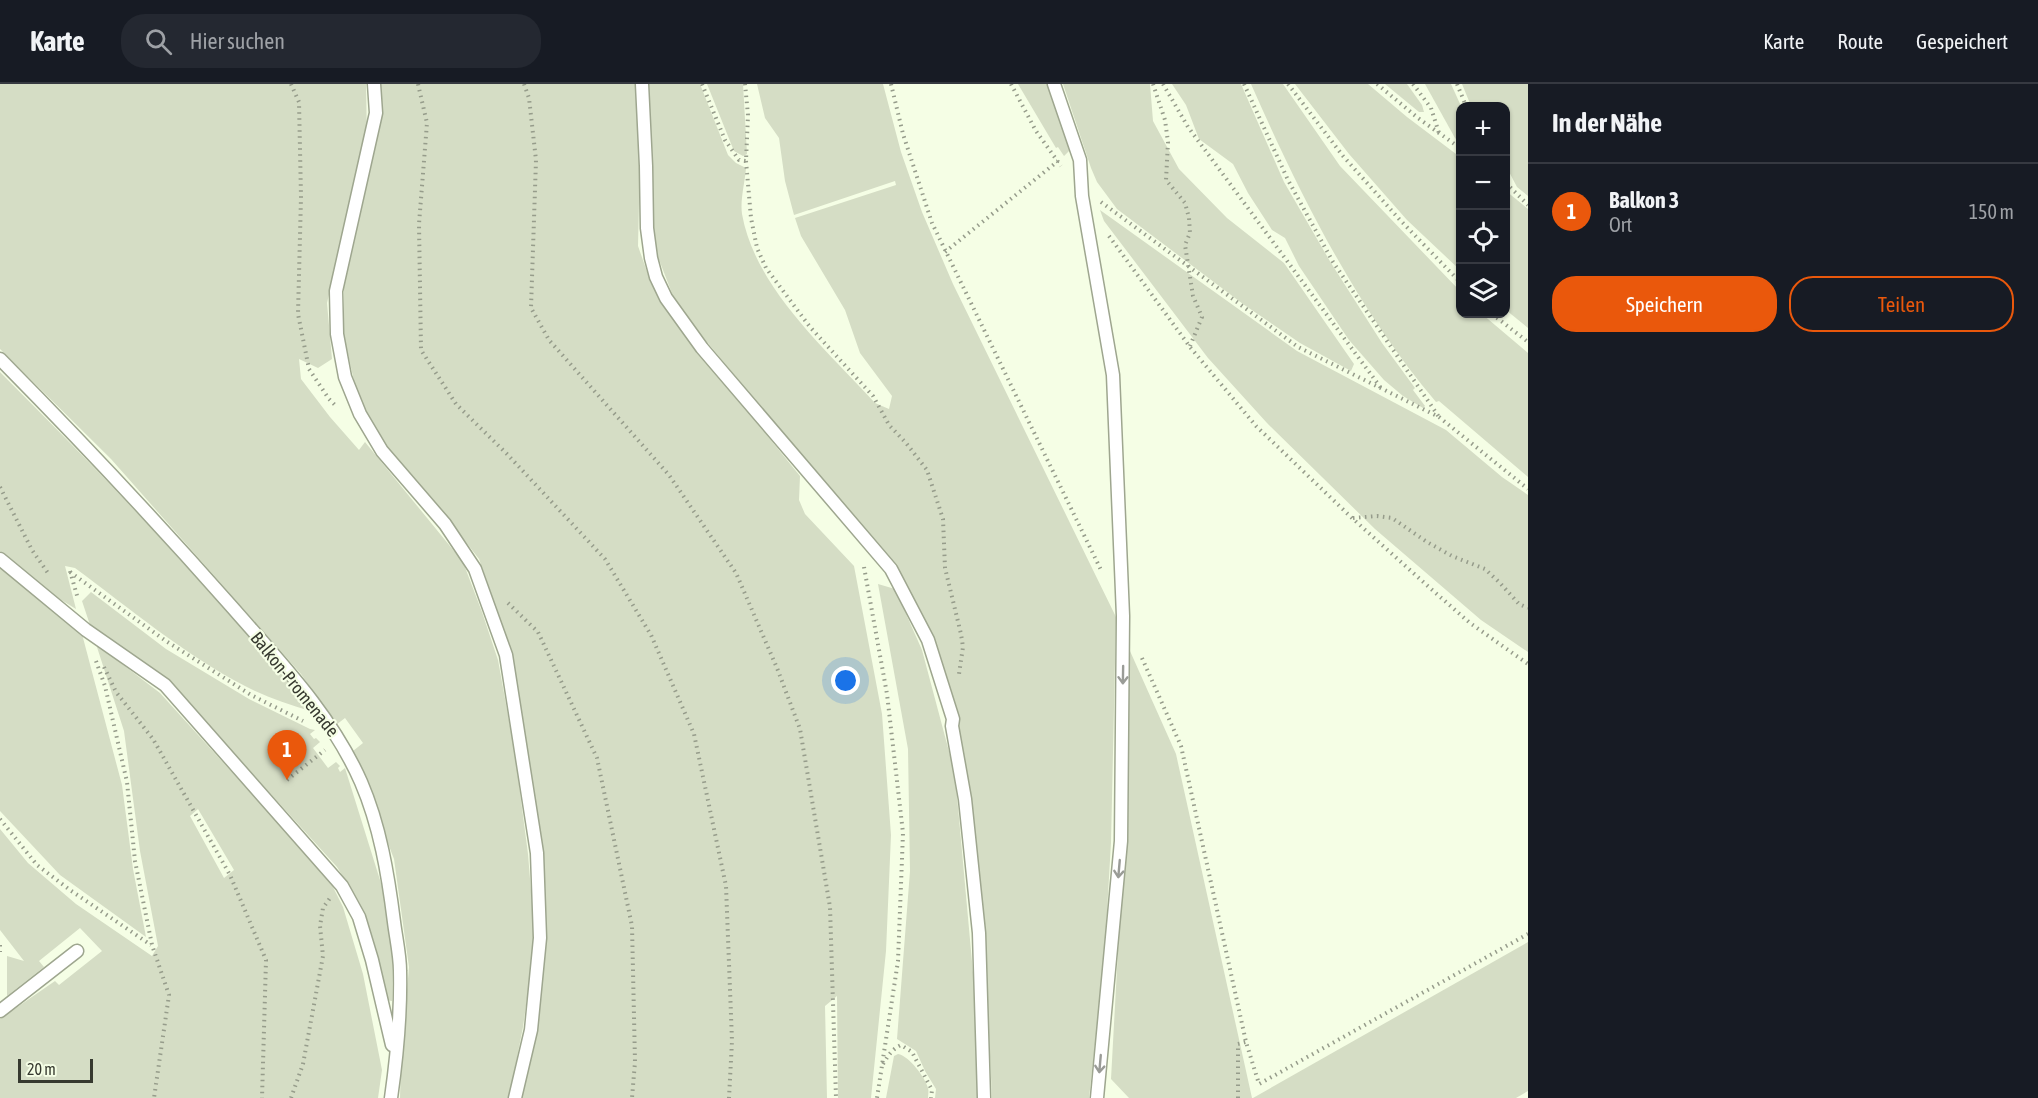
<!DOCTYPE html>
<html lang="de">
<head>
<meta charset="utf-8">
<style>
  :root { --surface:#171b24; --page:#242831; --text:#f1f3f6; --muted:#9ea1a6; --line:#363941; --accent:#ea580c }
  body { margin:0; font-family:"Asap Condensed",sans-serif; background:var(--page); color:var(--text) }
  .controls { position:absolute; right:18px; top:18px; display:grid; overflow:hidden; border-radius:12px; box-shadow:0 2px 4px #0004 }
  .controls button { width:54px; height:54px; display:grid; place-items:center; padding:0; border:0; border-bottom:2px solid var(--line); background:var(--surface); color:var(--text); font:30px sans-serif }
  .scale { position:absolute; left:18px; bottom:15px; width:75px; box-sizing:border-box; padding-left:6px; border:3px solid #36392f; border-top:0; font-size:16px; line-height:21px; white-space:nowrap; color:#36392f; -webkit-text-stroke:4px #f5fee5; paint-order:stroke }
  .you { position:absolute; left:846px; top:597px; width:21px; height:21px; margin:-15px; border:4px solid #fff; border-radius:50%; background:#1a73e8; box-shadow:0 0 0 9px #1a73e833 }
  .badge { display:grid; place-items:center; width:39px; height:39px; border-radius:50%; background:var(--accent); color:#fff; font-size:20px; font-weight:700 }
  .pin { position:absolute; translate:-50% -50px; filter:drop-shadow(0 2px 3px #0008) }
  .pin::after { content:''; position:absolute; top:32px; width:21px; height:18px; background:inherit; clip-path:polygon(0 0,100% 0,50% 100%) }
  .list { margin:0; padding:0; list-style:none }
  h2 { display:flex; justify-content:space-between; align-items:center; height:78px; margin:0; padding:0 24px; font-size:26px }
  h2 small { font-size:20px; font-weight:400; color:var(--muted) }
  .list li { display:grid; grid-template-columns:39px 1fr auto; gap:18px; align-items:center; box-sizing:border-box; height:96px; padding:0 24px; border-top:2px solid var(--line) }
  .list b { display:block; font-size:22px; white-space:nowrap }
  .list p { margin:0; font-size:20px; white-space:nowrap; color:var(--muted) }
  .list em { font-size:20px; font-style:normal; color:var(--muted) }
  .actions { display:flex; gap:12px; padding:18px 24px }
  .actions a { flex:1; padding:14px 0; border:2px solid var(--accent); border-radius:24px; text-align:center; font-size:21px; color:var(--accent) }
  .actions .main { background:var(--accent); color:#fff }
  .icon { flex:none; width:33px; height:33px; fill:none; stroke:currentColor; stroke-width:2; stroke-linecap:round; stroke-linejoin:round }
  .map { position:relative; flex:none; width:1528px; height:1014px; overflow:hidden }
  header { display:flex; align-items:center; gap:36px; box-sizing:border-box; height:84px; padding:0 30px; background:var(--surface); border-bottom:2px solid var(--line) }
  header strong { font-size:28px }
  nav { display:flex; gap:33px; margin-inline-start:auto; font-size:21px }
  .search { width:420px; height:54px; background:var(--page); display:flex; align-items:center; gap:15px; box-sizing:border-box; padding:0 21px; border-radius:24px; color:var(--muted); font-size:22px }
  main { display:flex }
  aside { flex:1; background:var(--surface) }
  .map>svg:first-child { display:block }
  .green { fill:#d5ddc5; fill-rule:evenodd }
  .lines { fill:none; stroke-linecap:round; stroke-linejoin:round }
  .service-casing { stroke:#9ea68f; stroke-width:15 }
  .path { stroke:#969c8b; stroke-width:4; stroke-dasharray:1.5 4.5; stroke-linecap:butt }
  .service { stroke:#fff; stroke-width:12 }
  .oneway { stroke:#9a9c97 }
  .labels { text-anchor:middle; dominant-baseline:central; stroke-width:4.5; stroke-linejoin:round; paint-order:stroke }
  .street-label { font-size:18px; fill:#36392f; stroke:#f5fee5 }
</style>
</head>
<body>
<header>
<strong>Karte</strong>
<div class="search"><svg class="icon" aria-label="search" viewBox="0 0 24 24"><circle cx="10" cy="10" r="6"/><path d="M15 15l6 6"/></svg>Hier suchen</div>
<nav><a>Karte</a><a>Route</a><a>Gespeichert</a></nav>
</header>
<main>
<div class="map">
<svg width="1528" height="1014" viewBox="0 0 1528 1014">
  <rect width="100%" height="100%" fill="#f5fee5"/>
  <g class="green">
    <polygon points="0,0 366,0 367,57 354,103 327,219 332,275 318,284 299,275 301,295 330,333 359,366 365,358 463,478 482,528 498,576 515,670 528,770 535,856 523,943 509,1014 400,1014 401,975 409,883 394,775 353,667 363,659 345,634 336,641 301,590 111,375 0,265"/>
    <polygon points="381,0 636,0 641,35 638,162 651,199 683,248 800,392 799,416 805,430 854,482 882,630 891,751 886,867 871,1014 838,1014 837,912 825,922 827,1014 522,1014 535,947 542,768 522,629 509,560 479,475 451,439 387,366 365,329 354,297 344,252 344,203 382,31"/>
    <path d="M648,0H700L728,71L736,79L746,84C745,98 740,116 742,130C755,204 827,266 875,319L889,325L892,312L860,269L845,226L801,152L795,134L896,101L895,97L794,131L785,97L779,54L765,34L757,0H883L901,68L922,128L953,200L1116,533L1111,759L1104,879L1089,1014H992L984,846L971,715L955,626L933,554L895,479L835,412L702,252L673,212L658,173L651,132Z"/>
    <polygon points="707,0 743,0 747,70 743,72 734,67"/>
    <polygon points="1018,0 1050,0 1071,65 1064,72 1058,63 1056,64"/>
    <polygon points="1063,0 1150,0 1153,37 1179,85 1227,134 1284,179 1354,280 1351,287 1300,259 1243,220 1117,125 1097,98 1091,84"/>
    <polygon points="1172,0 1241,0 1284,98 1331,179 1382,259 1415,304 1413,306 1425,322 1423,324 1403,312 1384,296 1349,256 1299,182 1285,154 1272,146 1248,109 1233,80 1199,55 1186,21"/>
    <path d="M1251,0H1283L1340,82L1460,207V230H1482L1528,269V393L1439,317L1436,318C1357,225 1300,111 1251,0Z"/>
    <polygon points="1295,0 1368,0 1407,33 1460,73 1460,186 1407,136 1349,70"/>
    <polygon points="1385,0 1407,0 1422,21 1424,28 1419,28"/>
    <polygon points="1425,0 1451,0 1461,22 1460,59 1455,54"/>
    <polygon points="1462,0 1528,0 1528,112 1517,103 1506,82 1506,22 1471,22"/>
    <polygon points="1506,107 1528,125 1528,244 1506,226"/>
    <polygon points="1100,126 1297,267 1446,346 1502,393 1528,411 1528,568 1481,536 1375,445 1267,339 1208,274 1104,137"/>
    <path d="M0,288C71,359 141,431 207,506C243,545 278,585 310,627C288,620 266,613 245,602C185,571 129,524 75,484L65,482L76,525L58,514L0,467Z"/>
    <polygon points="0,484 82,550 122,701 133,785 146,853 60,791 0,727"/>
    <polygon points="878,500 895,505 922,566 955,690 978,944 977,1014 935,1014 936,1005 925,987 916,967 897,955 910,787 908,665"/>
    <polygon points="91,508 166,565 249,615 310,645 315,646 310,650 314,655 316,654 320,658 313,664 328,684 336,678 340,682 338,684 340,688 345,684 385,812 393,862 392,917 386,916 375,878 367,838 359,818 337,783 171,600 90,541 82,517"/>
    <path d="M96,560L160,609L329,795L343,823L363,890L382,986L378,1014H0V935L55,897L59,901L102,867L80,844L39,877L44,883L7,912V872L24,877L0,846V745L28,779L76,820L152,872L158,862L140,767L124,647ZM198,725L234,786L224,794L190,732Z"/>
    <polygon points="1130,567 1176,670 1252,1014 1129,1014 1111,995 1124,757"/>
    <polygon points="1528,858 1528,1007 1516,1014 1253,1014"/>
    <path d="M898,970C909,972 925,993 928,1004C929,1007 928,1011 928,1014H886L894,972Z"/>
  </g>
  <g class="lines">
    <defs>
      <g id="service">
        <polyline points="374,0 376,29 336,207 337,250 345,293 360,330 382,367 445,440 475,485 506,571 537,769 540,854 531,946 515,1014"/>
        <polyline points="642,0 646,82 647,144 651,174 656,193 666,214 702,264 891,485 928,556 953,635 952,642 965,715 979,849 984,1014"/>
        <polyline points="1054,0 1080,76 1082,112 1113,291 1123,532 1121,757 1097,1014"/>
        <path d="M0,275C80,356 157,438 232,523C280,578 331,630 361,698C380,742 388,790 394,838C396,854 400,871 400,887C401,929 397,972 391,1014"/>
        <polyline points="0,475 86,546 165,601 342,802 359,833 372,876 392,961"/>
        <polyline points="0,927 77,867"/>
      </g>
    </defs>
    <use href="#service" class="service-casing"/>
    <g class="path">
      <polyline points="291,0 299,18 301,113 298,230 309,285 329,315 336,322"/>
      <polyline points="418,0 427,39 419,140 421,266 456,320 507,370 605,475 651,551 694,650 726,802 732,957 729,1014"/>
      <polyline points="524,0 529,14 536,76 531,224 549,256 669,391 736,489 777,584 800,645 830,823 836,1014"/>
      <polyline points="702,0 725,56 739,76 746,77 748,31 745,0"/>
      <polyline points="891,0 903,50 932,139 1102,488"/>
      <polyline points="1011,0 1036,47 1061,82"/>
      <polyline points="1153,0 1165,36 1168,58 1166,96 1185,119 1189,134 1190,149 1185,161 1193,212 1202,233 1190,262"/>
      <polyline points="1163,0 1188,43 1381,304"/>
      <polyline points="1244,0 1288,96 1333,178 1439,333"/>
      <polyline points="1288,0 1343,72 1400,136 1460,198"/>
      <polyline points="1377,0 1418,34 1460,64"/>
      <polyline points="1413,0 1431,24 1439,49"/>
      <polyline points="1457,0 1466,22"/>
      <polyline points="746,77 751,134 757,164 766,184 810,243 873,312 889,341 906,359 927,386 943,435 945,484 961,550 963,563 959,590"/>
      <polyline points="1506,99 1528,121"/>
      <polyline points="1101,118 1298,263 1439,333 1528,405"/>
      <polyline points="1109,152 1190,263 1256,342 1352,434 1430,504 1470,539 1528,580"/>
      <polyline points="945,168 1058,77"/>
      <polyline points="1492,230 1528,258"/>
      <polyline points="0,403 32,466 48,489"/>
      <polyline points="1353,434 1377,432 1392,434 1427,458 1452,472 1485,485 1500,499 1519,520 1528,524"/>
      <polyline points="864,483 887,610 903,749 898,877 877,1014"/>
      <polyline points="70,487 78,515"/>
      <polyline points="70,488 166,557 251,611 303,637"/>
      <polyline points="508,519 538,548 597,674 632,842 635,978 632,1014"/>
      <polyline points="1142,574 1181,662 1246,958 1259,1000 1528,850"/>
      <polyline points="96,577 105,602 127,698 135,777 152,861 169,911 154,1014"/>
      <polyline points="104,583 116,608 153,655 230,791 266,876 262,1014"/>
      <polyline points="287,696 325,666"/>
      <polyline points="0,735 37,781 70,806 151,861"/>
      <polyline points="0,861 0,868"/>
      <path d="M883,980C888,972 892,965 901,961L912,968L932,1006L931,1014"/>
      <polyline points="291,1014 303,980 323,872 320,842 323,824 330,814"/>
      <polyline points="1238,1014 1238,960 1246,958"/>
    </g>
    <use href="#service" class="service"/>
  </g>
  <defs><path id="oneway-shaft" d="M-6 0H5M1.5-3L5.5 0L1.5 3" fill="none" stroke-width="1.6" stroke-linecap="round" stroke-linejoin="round" transform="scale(1.5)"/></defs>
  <g class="oneway">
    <use href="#oneway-shaft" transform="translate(1123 591) rotate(91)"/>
    <use href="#oneway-shaft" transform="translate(1119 785) rotate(95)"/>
    <use href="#oneway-shaft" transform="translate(1100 980) rotate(95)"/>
  </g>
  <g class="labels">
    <g class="street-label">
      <text transform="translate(295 600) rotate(51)">Balkon-Promenade</text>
    </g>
  </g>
</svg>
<div class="controls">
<button>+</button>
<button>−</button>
<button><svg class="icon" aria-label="locate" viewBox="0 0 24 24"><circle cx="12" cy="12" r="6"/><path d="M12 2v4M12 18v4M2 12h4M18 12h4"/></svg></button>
<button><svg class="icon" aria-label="layers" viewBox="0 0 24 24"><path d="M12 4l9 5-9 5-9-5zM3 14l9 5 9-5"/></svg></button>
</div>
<div class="scale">20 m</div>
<div class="you"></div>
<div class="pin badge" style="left:287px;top:696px">1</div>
</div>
<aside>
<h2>In der Nähe<small></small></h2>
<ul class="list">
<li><span class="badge">1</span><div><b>Balkon 3</b><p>Ort</p></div><em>150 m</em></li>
</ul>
<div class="actions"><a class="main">Speichern</a><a>Teilen</a></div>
</aside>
</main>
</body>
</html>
